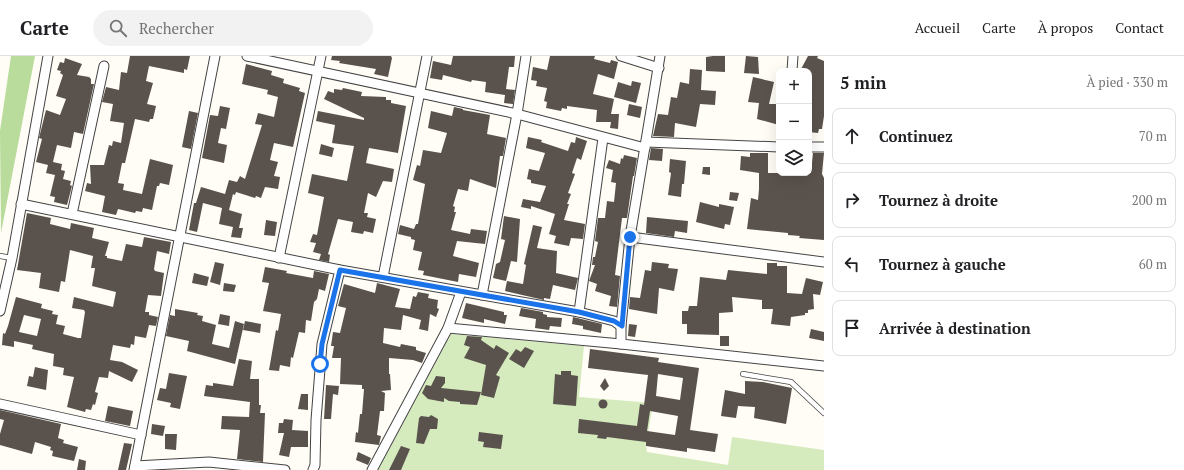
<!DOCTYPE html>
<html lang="fr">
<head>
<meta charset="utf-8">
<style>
  :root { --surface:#fff; --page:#f2f2f2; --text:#202124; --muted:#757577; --line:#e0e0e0 }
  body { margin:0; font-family:"PT Serif",serif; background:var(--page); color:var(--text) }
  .controls { position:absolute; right:12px; top:12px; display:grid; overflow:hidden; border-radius:8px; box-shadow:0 4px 16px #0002 }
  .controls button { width:36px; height:36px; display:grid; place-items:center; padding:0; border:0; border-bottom:1px solid var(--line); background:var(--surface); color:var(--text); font:20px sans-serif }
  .stop { position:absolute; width:12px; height:12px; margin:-9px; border:3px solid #1a73e8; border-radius:50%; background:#fff }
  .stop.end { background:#1a73e8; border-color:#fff; box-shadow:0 1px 4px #0008 }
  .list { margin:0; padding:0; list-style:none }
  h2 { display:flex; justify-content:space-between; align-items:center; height:52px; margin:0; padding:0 16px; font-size:17px }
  h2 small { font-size:13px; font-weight:400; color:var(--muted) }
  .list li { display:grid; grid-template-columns:26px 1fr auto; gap:12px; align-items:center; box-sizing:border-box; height:56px; margin:0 8px 8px; padding:0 8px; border:1px solid var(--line); border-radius:8px }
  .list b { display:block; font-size:15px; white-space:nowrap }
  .list em { font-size:13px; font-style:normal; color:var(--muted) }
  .icon { flex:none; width:22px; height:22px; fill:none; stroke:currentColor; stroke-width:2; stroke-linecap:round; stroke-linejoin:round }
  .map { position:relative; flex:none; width:824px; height:414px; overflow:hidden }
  header { display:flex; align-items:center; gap:24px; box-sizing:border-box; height:56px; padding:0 20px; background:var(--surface); border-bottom:1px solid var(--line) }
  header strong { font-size:19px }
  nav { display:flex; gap:22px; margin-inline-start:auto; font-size:14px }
  .search { width:280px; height:36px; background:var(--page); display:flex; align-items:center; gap:10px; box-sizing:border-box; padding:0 14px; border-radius:22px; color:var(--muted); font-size:15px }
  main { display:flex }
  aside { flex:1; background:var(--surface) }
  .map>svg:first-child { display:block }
  .green { fill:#d5ebbd }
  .forest { fill:#b9dc9c }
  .building { fill:#5a524d; fill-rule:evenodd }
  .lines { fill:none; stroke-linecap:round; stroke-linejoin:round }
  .lane-casing { stroke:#444; stroke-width:6 }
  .street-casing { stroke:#444; stroke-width:11 }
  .lane { stroke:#fff; stroke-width:4.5 }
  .street { stroke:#fff; stroke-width:9 }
  .route { stroke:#1a73e8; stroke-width:5 }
</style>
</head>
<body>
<header>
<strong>Carte</strong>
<div class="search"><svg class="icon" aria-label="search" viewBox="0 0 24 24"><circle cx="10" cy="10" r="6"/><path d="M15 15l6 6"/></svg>Rechercher</div>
<nav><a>Accueil</a><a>Carte</a><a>À propos</a><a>Contact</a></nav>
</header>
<main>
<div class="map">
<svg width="824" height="414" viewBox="0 0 824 414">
  <rect width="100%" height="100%" fill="#fffdf5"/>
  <polygon class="green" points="451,278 584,290 579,341 653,347 646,390 647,396 728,409 732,381 824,394 824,414 378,414"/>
  <polygon class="forest" points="11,0 35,0 1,177 0,75"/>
  <g class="building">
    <polygon points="130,0 190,0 187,14 184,13 184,17 149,10 146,25 153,27 147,48 156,50 153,63 150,63 149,66 135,63 125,107 122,107 118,127 124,128 123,134 142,138 150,103 173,109 169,129 160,127 159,130 157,130 152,154 143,152 142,156 136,155 135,157 118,153 116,159 102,156 105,140 85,135 87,127 91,128 90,109 104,109 109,89 112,90 113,85 121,87 124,67 110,65 113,48 102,46 106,31 119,34 121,16 127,17"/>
    <polygon points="332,0 391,0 392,2 388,21 374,18 376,13 339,7 340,5 331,4"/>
    <polygon points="453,0 515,0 514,11 509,11 506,33 515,34 513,48 504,47 505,39 485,36 486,26 472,24 471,26 443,19 442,24 430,22 433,5 451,9"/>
    <polygon points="550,0 595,0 594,3 610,7 611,4 618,6 614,23 598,18 593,38 614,43 611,58 619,58 618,73 610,72 611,66 596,66 597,54 567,50 567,53 562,52 561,55 546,52 547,46 544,45 547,32 536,30 537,25 531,24 533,11 547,14"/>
    <polygon points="713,0 725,0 725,16 706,15 706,1"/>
    <polygon points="746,0 758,1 759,18 744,17"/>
    <polygon points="808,0 818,0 817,2 824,5 824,60 822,73 819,73 818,77 809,76 809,15 800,15"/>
    <polygon points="65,2 82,8 77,19 89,21 91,23 91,28 94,28 83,78 74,76 71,92 57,89 53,106 62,108 61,114 65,115 63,123 71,125 70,129 72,130 67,149 54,146 55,141 50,140 55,119 46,117 48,109 36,106 42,83 39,82 46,54 60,59 66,43 56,40 63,19 60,17 61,15 57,14 60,6 64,7"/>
    <polygon points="246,8 272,15 271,19 284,23 283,27 300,32 299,35 305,37 293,91 274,87 270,104 278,106 274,120 280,121 278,133 265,131 261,142 256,140 255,142 236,136 235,139 233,138 229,154 242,158 239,172 243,172 241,182 231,181 233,171 219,168 222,152 203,147 197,176 189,174 194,147 196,147 201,131 225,138 229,124 237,126 240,120 245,123 262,69 255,68 258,57 274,61 278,41 267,38 268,34 242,28"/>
    <polygon points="690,13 702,14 701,34 716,35 715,49 700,48 696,71 675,67 674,81 653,80 658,58 668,59 671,41 677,42 680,26 689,28"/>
    <polygon points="753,21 774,26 769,48 779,48 779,69 757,63 759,47 748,46"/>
    <polygon points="632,25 641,27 636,47 614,41 618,26 631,30"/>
    <polygon points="343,32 362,36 361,40 386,41 386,44 391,44 391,47 406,50 398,97 369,92 366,107 394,113 392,126 383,125 376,141 368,137 364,157 368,157 367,161 376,163 373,177 364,175 363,178 351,176 353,166 338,163 328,198 330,199 329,206 319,204 321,198 313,196 316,187 310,186 313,178 317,179 324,141 308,137 312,118 347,125 354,90 332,87 335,69 316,65 318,55 364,64 364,62 324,43 328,35 334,37 334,33 342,34"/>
    <polygon points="629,48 642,51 640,62 627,59"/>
    <polygon points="220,50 230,52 226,73 221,72 218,87 227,89 224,107 202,102 210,59 218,60"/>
    <polygon points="454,51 463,53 463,54 490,59 487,78 506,82 503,100 500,100 496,132 470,123 468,135 458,133 453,150 455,151 454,156 456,156 451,174 470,178 471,173 487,175 485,188 457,185 453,200 479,207 476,221 459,218 458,226 423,219 424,215 418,214 422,196 413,194 415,184 411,183 411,181 398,178 400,169 414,173 416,168 418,168 425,128 413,124 417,109 420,110 423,94 441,97 447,77 428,72 431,55 452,60"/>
    <polygon points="189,55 198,57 191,93 182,91"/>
    <polygon points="528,81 542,84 541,86 568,95 571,86 575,87 576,81 587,85 581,104 577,102 572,117 575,118 568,137 571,138 567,148 569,148 564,164 585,168 583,183 571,182 569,190 554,187 556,180 549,178 555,158 531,150 531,153 521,151 523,143 540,146 546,130 531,127 531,124 527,123 529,113 539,115 545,97 526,92"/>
    <polygon points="321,88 334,92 332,101 319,98"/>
    <polygon points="651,92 663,93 662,105 649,104"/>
    <polygon points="750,97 768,97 768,117 811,117 813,97 824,97 822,118 824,122 824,184 799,182 800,180 788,179 788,177 747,173 751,142 758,144 759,133 759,117 740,114 741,100 750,101"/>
    <polygon points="624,99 637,102 634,120 633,120 627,162 622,162 615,219 620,220 617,251 609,250 611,240 595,235 597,228 589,225 595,209 592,209 593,201 595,201 598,186 595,185 598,162 605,162 607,145 614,146 616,127 611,126 613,114 606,112 609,104 620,108 621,102 623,103"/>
    <polygon points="670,103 686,105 684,128 682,128 681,141 668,139 671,117 669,116"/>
    <polygon points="703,111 710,111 710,119 702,118"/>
    <polygon points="730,136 739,137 737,145 729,144"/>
    <polygon points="700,146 719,151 719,148 734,151 730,169 725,168 724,173 696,166"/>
    <path d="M27,157L51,162L50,168L70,173L71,167L94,172L92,182L109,186L105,200H107V202L122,205L126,188L142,191L144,181L171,186L169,198L157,195L154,213L155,215L164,217L161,240L148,239L145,256H149V259L158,261L156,270L149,269L146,282L135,280L134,289L131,288L130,292L113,289L110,304L122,306L138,314L132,326L109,315L108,322L99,321L95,336L98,337L95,349L93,348L91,354L86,353L85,356L67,351L74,321L63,319L64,312L53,310L54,298L32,293L33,289L14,285V291L2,289L3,277L5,278L8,270L16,241L42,248L41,252L53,255L52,258L58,259L56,268L65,270L63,278L78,282H81L85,256L84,254L72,252L74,241L113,251L116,236L92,230L95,212H91L93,200L70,194L65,226L61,225L59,236L39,232L41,217L17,214ZM24,259L41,263L37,280L19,276Z"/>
    <polygon points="504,160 520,163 517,206 511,205 506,225 493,222 496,208 500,206 505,184 501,183"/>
    <polygon points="647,161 688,165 687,177 675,175 674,181 646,177"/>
    <polygon points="266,164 277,166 275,180 264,179"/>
    <polygon points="533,169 542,171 537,192 557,195 556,217 578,222 575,234 553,229 550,243 544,242 544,244 505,235 507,225 523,228 526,209 524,208"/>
    <polygon points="215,206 224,208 220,229 210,226"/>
    <polygon points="652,206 669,208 668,212 678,213 674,235 659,232 657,258 629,253 630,241 640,242 645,214 651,215"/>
    <polygon points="767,207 777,207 777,210 787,210 787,237 802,238 806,222 823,226 820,239 813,238 814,253 808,254 808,257 805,257 805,259 791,261 790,270 771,268 773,253 762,253 762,244 732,241 733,256 719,257 719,279 687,278 687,268 682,268 682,255 688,255 689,250 697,250 700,221 726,224 728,214 767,218"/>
    <polygon points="265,211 287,215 286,217 313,222 314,215 329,218 325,235 319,233 317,243 314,246 311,265 306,264 305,277 299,276 293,302 291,301 290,311 280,309 279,315 269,314 276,274 278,275 281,258 263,255 269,227 262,226"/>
    <polygon points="194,217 209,221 207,230 192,227"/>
    <polygon points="224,227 236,229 234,236 223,235"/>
    <polygon points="377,227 400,233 395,251 410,253 413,240 416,241 418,236 429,238 428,242 438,244 437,252 439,253 436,261 430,258 428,275 419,273 421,264 403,259 401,274 384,272 383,287 400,291 401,288 416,291 416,294 426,297 422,307 413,304 389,302 389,318 390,318 391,334 381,335 385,337 384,355 380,355 377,379 381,380 379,389 355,386 356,376 358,377 360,358 362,358 364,333 362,333 362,329 340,328 341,302 332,302 334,290 331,290 333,276 340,277 346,252 338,250 344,228 375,237"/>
    <polygon points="466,247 504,256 504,259 507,259 505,268 484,263 484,267 462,262"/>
    <polygon points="521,252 543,256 543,258 547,259 547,261 562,262 561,271 550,270 549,274 535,272 536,263 519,260"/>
    <polygon points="175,253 198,257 197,259 203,260 202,265 216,269 212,288 229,292 235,265 244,268 235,308 187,295 189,285 166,280 170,259 175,260"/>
    <polygon points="220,258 230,260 229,270 218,268"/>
    <polygon points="573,261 602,268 601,277 583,273 583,270 572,268"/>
    <polygon points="245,265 261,268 260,277 243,274"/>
    <polygon points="629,268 637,269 635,281 628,280"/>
    <polygon points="811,273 824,276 824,285 809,282"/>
    <polygon points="467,280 482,281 481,284 494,293 496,289 509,297 496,319 500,321 494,342 481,339 486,309 464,302 470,291 464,289"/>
    <rect x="720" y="280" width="9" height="10"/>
    <polygon points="525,291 534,295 524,312 509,303 516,293 521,296"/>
    <path d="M590,293L659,302L658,306L699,312L690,374L718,378L715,396L687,392V396L646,390V386L607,381L606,383L597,382L598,379L578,377L579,363L637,370L640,348L644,349L648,319L588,312ZM658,318L683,322L680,344L656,340ZM650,355L678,360L675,379L647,375Z"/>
    <polygon points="239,303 252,305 250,323 259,323 259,349 261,349 260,357 265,357 263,406 237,403 240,374 221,373 222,360 249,361 250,346 204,340 206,329 213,330 213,327 233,330"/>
    <polygon points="35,311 48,314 46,334 27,330 29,320 33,321"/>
    <polygon points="561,315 571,315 571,319 578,320 576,350 553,348 555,318 561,319"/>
    <polygon points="169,317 187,320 180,353 170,351 171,347 157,344 160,332 166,333"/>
    <polygon points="436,320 445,321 445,327 441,332 481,336 477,349 460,348 460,346 449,345 444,342 444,346 428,343 422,337 426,329 431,330"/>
    <polygon points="605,322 609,330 604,335 600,330"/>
    <polygon points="745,325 763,326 792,332 786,368 754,362 755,351 738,350 736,362 721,360 725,334 745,338"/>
    <polygon points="326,329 339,330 338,339 333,338 331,363 324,363"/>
    <polygon points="301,338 308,338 308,354 298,353"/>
    <circle cx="603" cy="348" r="4.5"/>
    <polygon points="108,350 133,355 130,370 105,365"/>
    <polygon points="0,354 61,368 58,382 64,384 63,387 78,391 74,405 52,400 53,395 50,394 51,391 35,386 32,398 0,389 0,378 4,364 0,363"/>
    <polygon points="431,359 438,363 437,373 430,373 424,388 416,387 419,362 421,360 429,361"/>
    <polygon points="284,363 293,364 292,374 308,375 308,391 291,391 289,401 279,399 284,377 278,377 279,367 283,367"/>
    <polygon points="152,368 165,370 163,380 151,378"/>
    <polygon points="479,376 503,379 501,393 483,391 484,386 478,385"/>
    <polygon points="165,378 177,378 176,394 165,393"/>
    <polygon points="124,387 132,388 126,414 118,414"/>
    <polygon points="401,390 410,393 401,414 389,414"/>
    <polygon points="358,396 371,402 368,409 356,404"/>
    <polygon points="79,403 86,405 85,414 77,414"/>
  </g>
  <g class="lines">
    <defs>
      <g id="lane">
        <polyline points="0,200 12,202"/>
        <polyline points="743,318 791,326 824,357"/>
      </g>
      <g id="street">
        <polyline points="247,0 517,58 645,92"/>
        <polyline points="621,0 659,12"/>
        <polyline points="660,0 630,181 621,270 621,288 824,310"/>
        <polyline points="792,15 793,0"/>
        <polyline points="646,86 779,91"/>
        <polyline points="809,91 824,91"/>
        <polyline points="21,148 340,214 579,256 614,265 621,270"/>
        <polyline points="72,158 104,10"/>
        <polyline points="630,181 824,206"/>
        <polyline points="279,202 321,0"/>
        <polyline points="383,221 427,0"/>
        <polyline points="482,239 517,58 526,0"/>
        <polyline points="0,255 12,202 48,0"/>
        <polyline points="579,256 603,82"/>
        <polyline points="448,272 621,288"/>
        <polyline points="0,348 141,379"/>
        <polyline points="135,410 209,406 285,414"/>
        <polyline points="134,414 215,0"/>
        <polyline points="313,414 315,409 316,364 322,288 340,214"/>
        <polyline points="372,414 448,272 461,236"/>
      </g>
    </defs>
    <use href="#lane" class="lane-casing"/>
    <use href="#street" class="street-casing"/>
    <use href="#lane" class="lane"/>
    <use href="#street" class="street"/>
  </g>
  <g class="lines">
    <polyline class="route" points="320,308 322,288 340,214 579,256 614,265 622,270 630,181"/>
  </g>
</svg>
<div class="controls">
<button>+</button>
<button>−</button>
<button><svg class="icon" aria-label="layers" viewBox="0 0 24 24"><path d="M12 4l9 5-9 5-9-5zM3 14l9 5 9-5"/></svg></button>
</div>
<div class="stop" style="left:320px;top:308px"></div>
<div class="stop end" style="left:630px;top:181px"></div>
</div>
<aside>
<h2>5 min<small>À pied · 330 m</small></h2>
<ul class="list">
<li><svg class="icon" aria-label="ahead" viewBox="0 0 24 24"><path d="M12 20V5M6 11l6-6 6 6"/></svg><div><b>Continuez</b></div><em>70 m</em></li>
<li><svg class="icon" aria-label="right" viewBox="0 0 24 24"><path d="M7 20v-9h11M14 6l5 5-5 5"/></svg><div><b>Tournez à droite</b></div><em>200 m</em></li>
<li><svg class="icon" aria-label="left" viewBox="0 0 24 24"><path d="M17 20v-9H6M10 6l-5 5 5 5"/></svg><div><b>Tournez à gauche</b></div><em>60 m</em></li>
<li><svg class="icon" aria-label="arrive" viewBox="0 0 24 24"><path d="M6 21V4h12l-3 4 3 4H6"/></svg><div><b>Arrivée à destination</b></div></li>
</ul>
</aside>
</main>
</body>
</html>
